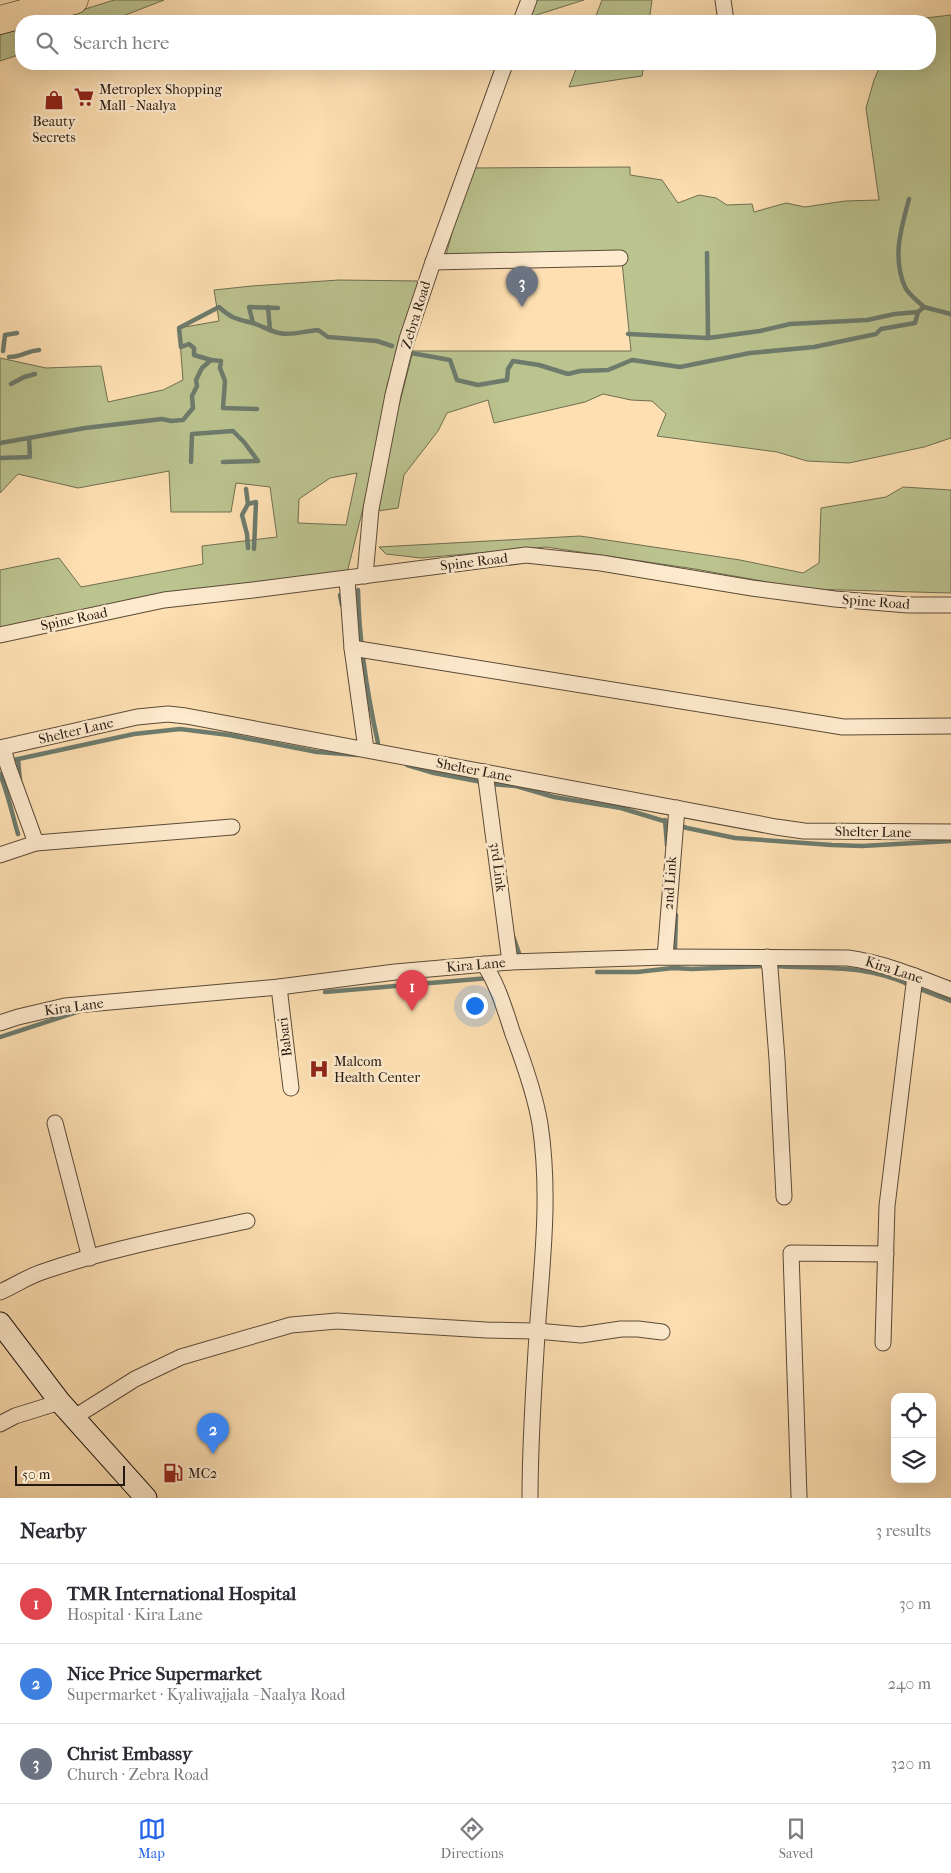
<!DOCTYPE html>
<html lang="en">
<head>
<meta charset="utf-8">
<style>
  :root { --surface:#fff; --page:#f2f2f3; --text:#2b2b33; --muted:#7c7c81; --line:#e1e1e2; --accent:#2563eb }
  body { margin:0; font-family:"IM FELL French Canon",serif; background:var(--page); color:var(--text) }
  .controls { position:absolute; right:15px; bottom:15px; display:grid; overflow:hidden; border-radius:10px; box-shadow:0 5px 20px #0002 }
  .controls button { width:45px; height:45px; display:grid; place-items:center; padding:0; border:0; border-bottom:1px solid var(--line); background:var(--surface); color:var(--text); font:25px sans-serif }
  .scale { position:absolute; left:15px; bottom:12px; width:110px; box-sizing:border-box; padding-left:5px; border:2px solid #231910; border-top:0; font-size:14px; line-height:18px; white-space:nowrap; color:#231910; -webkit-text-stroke:4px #feeacd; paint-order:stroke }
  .you { position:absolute; left:474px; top:1005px; width:18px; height:18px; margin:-12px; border:4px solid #fff; border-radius:50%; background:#1a73e8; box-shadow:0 0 0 8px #1a73e833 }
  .badge { display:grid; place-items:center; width:32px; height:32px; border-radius:50%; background:var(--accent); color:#fff; font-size:16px; font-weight:700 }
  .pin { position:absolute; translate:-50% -41px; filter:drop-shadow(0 1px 2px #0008) }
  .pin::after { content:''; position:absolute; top:26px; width:18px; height:15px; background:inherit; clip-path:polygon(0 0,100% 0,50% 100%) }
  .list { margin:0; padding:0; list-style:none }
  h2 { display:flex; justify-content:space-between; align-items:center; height:65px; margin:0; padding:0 20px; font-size:21px }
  h2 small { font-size:16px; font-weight:400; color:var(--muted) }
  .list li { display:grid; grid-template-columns:32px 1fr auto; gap:15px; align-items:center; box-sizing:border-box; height:80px; padding:0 20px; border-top:1px solid var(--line) }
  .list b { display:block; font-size:19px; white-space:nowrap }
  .list p { margin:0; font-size:16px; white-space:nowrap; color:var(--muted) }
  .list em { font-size:16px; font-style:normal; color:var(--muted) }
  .icon { flex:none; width:28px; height:28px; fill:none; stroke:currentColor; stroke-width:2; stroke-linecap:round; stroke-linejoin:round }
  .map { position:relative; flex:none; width:951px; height:1498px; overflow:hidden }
  .search { position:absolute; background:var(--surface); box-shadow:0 5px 20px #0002; left:15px; right:15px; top:15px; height:55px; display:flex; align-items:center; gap:12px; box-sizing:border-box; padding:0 18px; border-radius:20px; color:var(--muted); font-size:19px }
  .sheet { height:305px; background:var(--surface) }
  nav { display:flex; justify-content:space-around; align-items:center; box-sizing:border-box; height:70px; border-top:1px solid var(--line); background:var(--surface); font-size:14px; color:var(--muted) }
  nav a { display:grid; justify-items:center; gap:2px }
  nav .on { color:var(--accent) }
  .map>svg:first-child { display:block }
  .green { fill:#bbc38f; stroke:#6f6e50; fill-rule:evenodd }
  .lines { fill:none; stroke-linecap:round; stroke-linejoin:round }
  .stream { stroke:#6d7b6d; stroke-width:4.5 }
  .minor-casing { stroke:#5a4a38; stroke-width:17 }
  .secondary-casing { stroke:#231910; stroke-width:23 }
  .motorway-casing { stroke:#231910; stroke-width:29 }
  .minor { stroke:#feeacd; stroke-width:15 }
  .secondary { stroke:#feeacd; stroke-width:21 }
  .motorway { stroke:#fddfb2; stroke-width:28 }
  .labels { text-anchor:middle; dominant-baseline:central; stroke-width:5; stroke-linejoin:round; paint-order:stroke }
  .poi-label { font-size:14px; fill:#231910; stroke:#feeacd; text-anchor:start }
  .street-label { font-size:14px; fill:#231910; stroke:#feeacd }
</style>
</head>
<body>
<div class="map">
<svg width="951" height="1498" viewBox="0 0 951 1498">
  <rect width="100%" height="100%" fill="#fddfb2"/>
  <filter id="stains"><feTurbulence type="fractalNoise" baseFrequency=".004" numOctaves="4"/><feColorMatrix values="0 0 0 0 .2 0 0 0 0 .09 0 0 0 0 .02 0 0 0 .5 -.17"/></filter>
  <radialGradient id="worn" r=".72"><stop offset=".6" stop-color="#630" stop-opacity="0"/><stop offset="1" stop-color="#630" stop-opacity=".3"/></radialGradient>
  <g class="green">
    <polygon points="114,0 164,0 110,21 47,21"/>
    <polygon points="537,0 584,0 530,17"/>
    <polygon points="602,0 652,0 649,21 594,21"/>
    <polygon points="951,15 951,438 924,447 849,463 807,461 777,452 657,436 666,414 652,401 631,400 603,394 585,402 494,423 488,400 447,413 438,431 404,475 398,508 378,511 394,425 413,351 631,351 622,262 628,256 445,259 469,168 630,167 630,175 662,180 678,203 699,195 716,198 727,205 752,204 754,212 786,203 805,207 845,201 879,200 866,108 874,80 881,64 930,64 930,21 900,21"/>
    <polygon points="21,29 21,54 0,61 0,35"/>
    <polygon points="578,64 644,64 642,76 569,87"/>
    <path d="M339,280L420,281L387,386L372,472L347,573L0,630V570L59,558L81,587L203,564L202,546L277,537L270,487L236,483L231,512H171L169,471L78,488L18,474L0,493V358L46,368L101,366L108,402L163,390L183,380L179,328L219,321L214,290L252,286ZM357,473L346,525L298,523L299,499L330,478Z"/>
    <polygon points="903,487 951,490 951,593 806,589 695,569 546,547 421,558 386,554 379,547 580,536 740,560 803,573 819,563 821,508 886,497"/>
  </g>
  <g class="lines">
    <g class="stream">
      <path d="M909,199C901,229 892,257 905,287C909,295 918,301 924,307"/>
      <polyline points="707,253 708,338"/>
      <polyline points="268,307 270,330"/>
      <polyline points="253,323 249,307 278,308"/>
      <polyline points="628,334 708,338 760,331 790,324 867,320 895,314 918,312"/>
      <polyline points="3,351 5,335 17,333"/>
      <polyline points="411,353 450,360 457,380 478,385 507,380 508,369 513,361 539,365 568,374 580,371 608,370 632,360 680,367 750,353 814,347 876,334 881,329 915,323 918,312 924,307 951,314"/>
      <path d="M9,357C22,357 26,351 39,350"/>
      <polyline points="211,360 221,361 220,368 225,381 223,408 257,409"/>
      <polyline points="11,384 24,377 35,374"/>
      <path d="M0,443L85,428L162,419L171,421L183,420L193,408L192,396L197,386L196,380L202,368L211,360L194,355V348L189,344L181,347L179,328L219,307C232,319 237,319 253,323C262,326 270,331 279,333C291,336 305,331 318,330L328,337L377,341L392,346"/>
      <polyline points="0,458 30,457 29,438"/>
      <polyline points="191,462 192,434 233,431 244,442 258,461 223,462"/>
      <polyline points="246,489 248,504 242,515 247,534 248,548"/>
      <polyline points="248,504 256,502 254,549"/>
      <path d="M358,590C359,641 367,693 378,743"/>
      <polyline points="340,595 342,605"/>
      <polyline points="18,759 20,781"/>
      <polyline points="9,761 134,734 180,729 229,735 317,752 358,755"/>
      <polyline points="407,765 434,773 482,782"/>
      <path d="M0,774C8,793 12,814 18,834"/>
      <polyline points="490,784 516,786 554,797 621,808 687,828 735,838 832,845 862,846 951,841"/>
      <polyline points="665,820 667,845"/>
      <polyline points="513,936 520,956"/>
      <polyline points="675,949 676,915"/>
      <path d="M773,966C822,969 864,964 910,985"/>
      <polyline points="597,972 637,972 673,968 692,969 765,966"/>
      <polyline points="917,988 951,1001"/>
      <polyline points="325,992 489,978"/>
      <polyline points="0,1037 80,1011"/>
    </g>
    <defs>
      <g id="minor">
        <polyline points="723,0 726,21"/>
        <polyline points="521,21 529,0"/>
        <polyline points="433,262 620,258"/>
        <polyline points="365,576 371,509 393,395 407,339 433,262 505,64"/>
        <polyline points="347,579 352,648 366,749"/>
        <polyline points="0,635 164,600 253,590 526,555 601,563 752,588 835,599 908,605 951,605"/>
        <polyline points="352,648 843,727 951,726"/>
        <polyline points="0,748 137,717 168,714 186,716 776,827 804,831 951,832"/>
        <polyline points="3,748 8,766 36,843"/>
        <polyline points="485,772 510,962"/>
        <polyline points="0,855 36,843 232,827"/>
        <polyline points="665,957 677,808"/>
        <polyline points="767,957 770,968 777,1059 784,1197"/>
        <path d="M484,964C498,985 505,1010 513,1034C524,1063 535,1094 540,1124C550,1191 543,1254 538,1320C534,1379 530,1439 530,1498"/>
        <polyline points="279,987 291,1088"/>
        <path d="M0,1023L18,1017L65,1006L279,987L395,972L510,962L665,957L848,958C884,963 918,977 951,990"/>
        <polyline points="55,1123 90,1258"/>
        <path d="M0,1292C14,1286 27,1277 42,1272C108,1249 179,1236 247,1221"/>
        <polyline points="883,1343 887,1206 915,976"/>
        <polyline points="73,1418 135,1379 181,1357 291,1325 337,1321 486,1330 537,1331 581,1335 621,1329 638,1329 662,1332"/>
        <polyline points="0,1424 15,1416 60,1402"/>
        <polyline points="799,1496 791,1253 886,1254"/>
      </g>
      <polyline id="secondary" points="0,1323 60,1402 146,1498"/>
      <polyline id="motorway" points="0,20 74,0"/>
    </defs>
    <use href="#minor" class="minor-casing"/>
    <use href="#secondary" class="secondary-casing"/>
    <use href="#motorway" class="motorway-casing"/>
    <use href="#minor" class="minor"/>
    <use href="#secondary" class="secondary"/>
    <use href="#motorway" class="motorway"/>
  </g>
  <defs>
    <symbol id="supermarket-bare" viewBox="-9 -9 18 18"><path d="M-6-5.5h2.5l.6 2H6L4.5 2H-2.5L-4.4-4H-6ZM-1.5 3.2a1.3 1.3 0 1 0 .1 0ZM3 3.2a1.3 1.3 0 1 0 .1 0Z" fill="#8f2418" stroke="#feeacd" stroke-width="2.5" paint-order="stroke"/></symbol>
    <symbol id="shop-bare" viewBox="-9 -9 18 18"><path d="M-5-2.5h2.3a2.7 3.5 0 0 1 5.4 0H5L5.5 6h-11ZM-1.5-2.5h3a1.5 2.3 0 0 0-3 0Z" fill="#8f2418" stroke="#feeacd" stroke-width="2.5" paint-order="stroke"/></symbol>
    <symbol id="hospital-bare" viewBox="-9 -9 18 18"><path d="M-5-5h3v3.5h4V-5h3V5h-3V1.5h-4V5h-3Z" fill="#8f2418" stroke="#feeacd" stroke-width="2.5" paint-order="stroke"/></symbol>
    <symbol id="fuel-bare" viewBox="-9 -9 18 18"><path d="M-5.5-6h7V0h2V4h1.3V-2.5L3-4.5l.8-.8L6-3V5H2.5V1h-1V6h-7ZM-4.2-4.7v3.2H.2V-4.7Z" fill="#8f2418" stroke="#feeacd" stroke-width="2.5" paint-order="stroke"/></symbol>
  </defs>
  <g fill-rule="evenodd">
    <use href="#supermarket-bare" x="70" y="83" width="28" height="28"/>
    <use href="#shop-bare" x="40" y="86" width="28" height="28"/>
    <use href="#hospital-bare" x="305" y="1055" width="28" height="28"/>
    <use href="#fuel-bare" x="159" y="1459" width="28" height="28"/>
  </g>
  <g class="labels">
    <g class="poi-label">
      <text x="99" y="89">Metroplex Shopping<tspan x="99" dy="16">Mall - Naalya</tspan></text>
      <text x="54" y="121" text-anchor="middle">Beauty<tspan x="54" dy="16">Secrets</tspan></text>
      <text x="334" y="1061">Malcom<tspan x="334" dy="16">Health Center</tspan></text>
      <text x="188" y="1473">MC2</text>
    </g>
    <g class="street-label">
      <text transform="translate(416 315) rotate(-73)">Zebra Road</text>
      <text transform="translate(474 562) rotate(-7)">Spine Road</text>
      <text transform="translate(876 602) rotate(4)">Spine Road</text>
      <text transform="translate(74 619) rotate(-12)">Spine Road</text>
      <text transform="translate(76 731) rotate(-13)">Shelter Lane</text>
      <text transform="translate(474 770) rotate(11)">Shelter Lane</text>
      <text transform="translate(873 832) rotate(1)">Shelter Lane</text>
      <text transform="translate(498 867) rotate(83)">3rd Link</text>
      <text transform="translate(670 883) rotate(-86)">2nd Link</text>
      <text transform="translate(476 965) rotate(-5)">Kira Lane</text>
      <text transform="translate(894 970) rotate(18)">Kira Lane</text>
      <text transform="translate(74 1007) rotate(-8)">Kira Lane</text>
      <text transform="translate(285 1037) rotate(-97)">Babari</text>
    </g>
  </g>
  <rect width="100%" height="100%" filter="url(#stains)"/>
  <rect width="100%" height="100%" fill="url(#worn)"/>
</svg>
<div class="controls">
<button><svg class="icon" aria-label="locate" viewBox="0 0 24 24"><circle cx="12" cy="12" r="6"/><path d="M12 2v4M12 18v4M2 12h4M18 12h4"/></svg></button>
<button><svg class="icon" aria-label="layers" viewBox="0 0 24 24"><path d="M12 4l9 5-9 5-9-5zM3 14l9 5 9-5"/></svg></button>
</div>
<div class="scale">50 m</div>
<div class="you"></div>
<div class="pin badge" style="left:412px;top:1011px;background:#e0444e">1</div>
<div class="pin badge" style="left:213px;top:1454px;background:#3f7fe0">2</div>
<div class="pin badge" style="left:522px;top:307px;background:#6b7280">3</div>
<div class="search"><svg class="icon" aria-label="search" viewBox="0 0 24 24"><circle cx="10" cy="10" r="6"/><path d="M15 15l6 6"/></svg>Search here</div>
</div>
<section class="sheet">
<h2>Nearby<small>3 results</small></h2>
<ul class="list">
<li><span class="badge" style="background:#e0444e">1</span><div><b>TMR International Hospital</b><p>Hospital · Kira Lane</p></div><em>30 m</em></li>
<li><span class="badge" style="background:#3f7fe0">2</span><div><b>Nice Price Supermarket</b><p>Supermarket · Kyaliwajjala - Naalya Road</p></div><em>240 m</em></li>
<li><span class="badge" style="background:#6b7280">3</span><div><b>Christ Embassy</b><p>Church · Zebra Road</p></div><em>320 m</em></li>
</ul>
</section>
<nav>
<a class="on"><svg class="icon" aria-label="map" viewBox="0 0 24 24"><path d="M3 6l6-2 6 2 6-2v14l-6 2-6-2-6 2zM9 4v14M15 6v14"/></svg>Map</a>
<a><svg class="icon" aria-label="directions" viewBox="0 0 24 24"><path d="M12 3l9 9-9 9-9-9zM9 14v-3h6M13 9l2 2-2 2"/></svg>Directions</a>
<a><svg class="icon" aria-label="saved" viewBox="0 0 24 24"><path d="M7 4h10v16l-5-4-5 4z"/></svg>Saved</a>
</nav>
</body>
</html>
